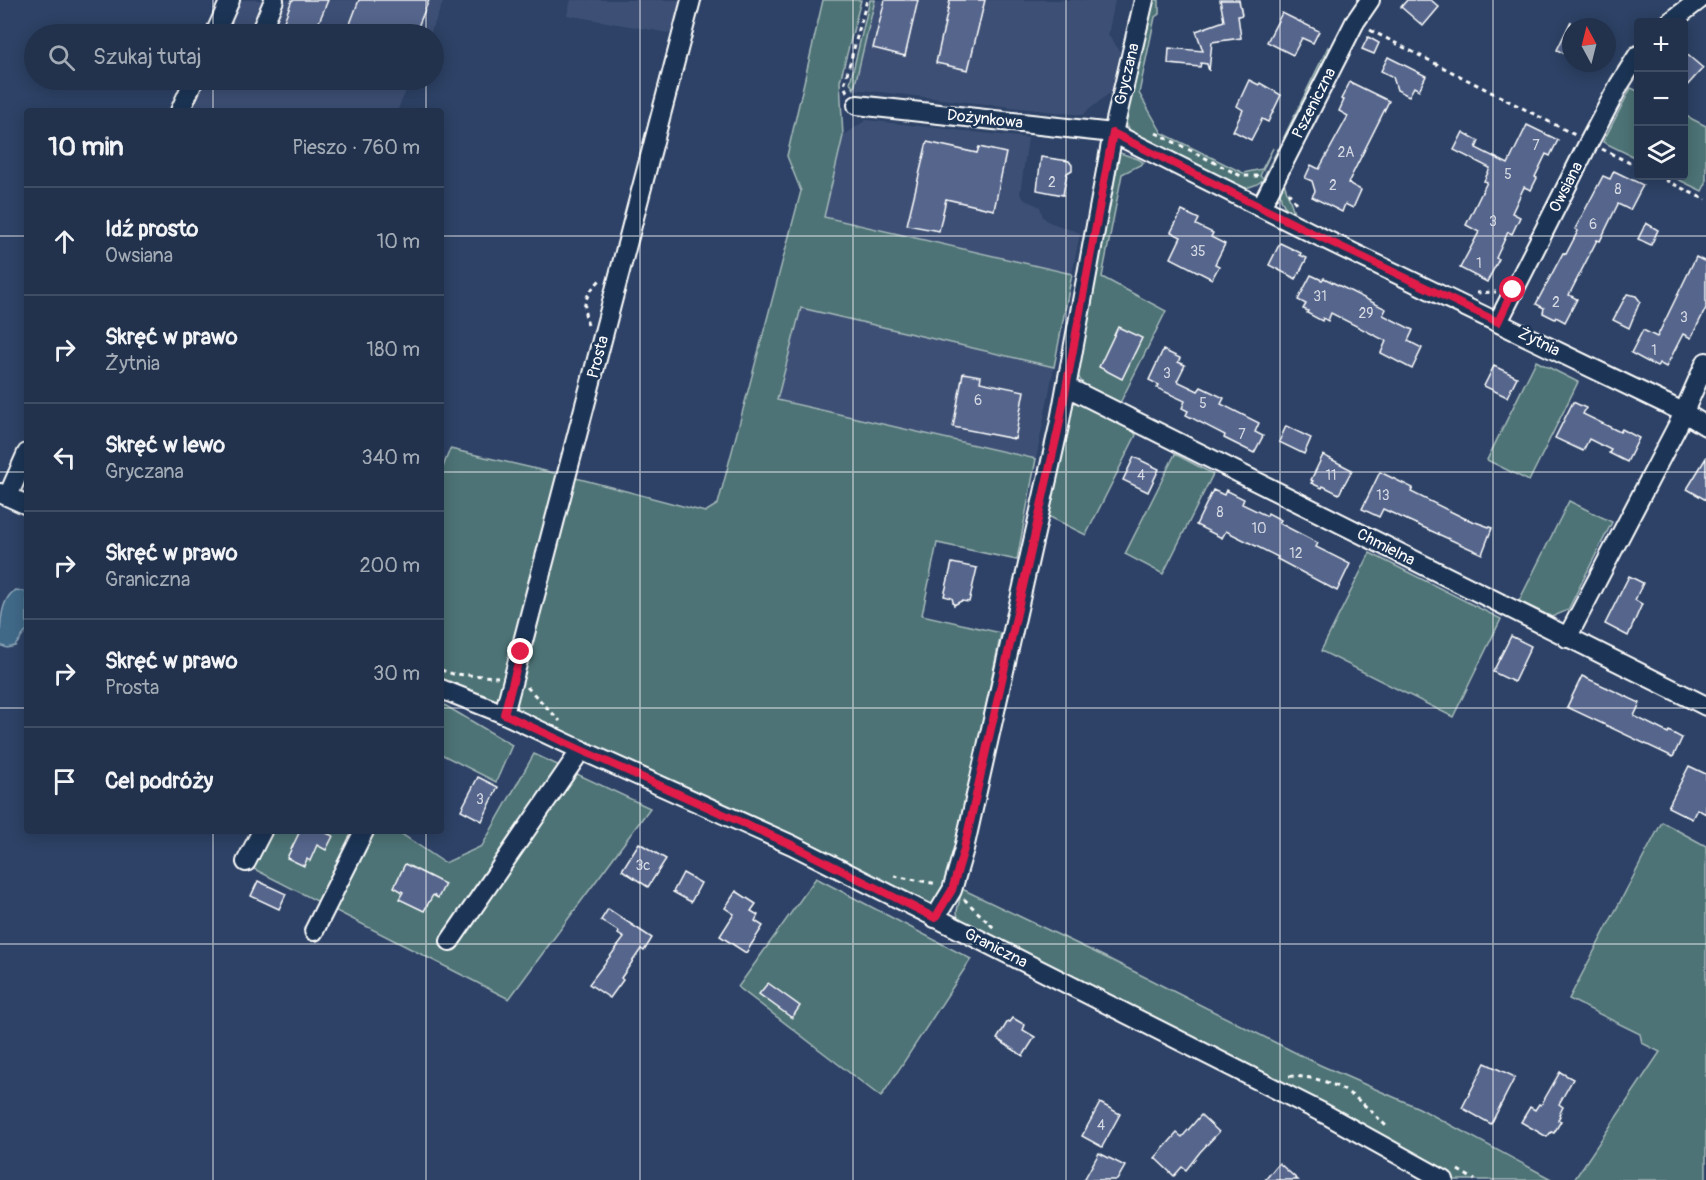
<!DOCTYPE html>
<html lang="pl">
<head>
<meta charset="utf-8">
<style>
  :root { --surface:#22324c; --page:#2e3e56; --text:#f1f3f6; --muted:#a2aab5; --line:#3f4d64 }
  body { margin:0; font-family:Pangolin,sans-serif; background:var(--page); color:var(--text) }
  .controls { position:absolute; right:18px; top:18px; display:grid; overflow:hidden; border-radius:6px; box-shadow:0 3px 15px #0003 }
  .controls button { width:54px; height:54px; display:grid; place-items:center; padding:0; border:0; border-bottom:2px solid var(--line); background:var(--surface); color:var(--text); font:30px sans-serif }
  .compass { position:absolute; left:1562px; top:18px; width:54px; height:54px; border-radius:50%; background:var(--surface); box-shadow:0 3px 15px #0003; rotate:353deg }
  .stop { position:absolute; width:18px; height:18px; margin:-14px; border:4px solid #e11d48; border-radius:50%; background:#fff }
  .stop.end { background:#e11d48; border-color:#fff; box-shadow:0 2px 6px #0008 }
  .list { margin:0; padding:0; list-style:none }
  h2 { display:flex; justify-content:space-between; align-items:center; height:78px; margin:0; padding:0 24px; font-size:26px }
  h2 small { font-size:20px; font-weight:400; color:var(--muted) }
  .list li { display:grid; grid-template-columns:39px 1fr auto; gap:18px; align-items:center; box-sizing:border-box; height:108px; padding:0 24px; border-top:2px solid var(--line) }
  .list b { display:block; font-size:22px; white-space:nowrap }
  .list p { margin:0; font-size:20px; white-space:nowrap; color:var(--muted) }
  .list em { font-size:20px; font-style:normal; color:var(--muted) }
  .icon { flex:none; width:33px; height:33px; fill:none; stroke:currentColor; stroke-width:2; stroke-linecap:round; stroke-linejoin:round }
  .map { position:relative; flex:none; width:1706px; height:1180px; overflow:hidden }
  .search { position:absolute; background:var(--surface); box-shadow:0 3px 15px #0003; left:24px; top:24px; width:420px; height:66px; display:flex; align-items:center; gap:15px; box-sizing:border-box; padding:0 21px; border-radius:33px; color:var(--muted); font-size:22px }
  .panel { position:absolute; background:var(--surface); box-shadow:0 3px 15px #0003; left:24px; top:108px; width:420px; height:726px; border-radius:6px }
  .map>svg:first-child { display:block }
  .built { fill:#3d5074 }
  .green { fill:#4d7376; stroke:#a6b9ba; stroke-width:1.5 }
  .water { fill:#416988; stroke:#8da5b8; stroke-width:1.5 }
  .building { fill:#55658c; stroke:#fff; stroke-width:1.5 }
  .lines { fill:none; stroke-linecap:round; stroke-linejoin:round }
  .minor-casing { stroke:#fff; stroke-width:22 }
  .path { stroke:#fff; stroke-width:3; stroke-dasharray:4.5 4.5; stroke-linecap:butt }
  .minor { stroke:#1d3557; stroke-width:18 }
  .route { stroke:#e11d48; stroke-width:8 }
  .grid { fill:none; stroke:#fff; stroke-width:1.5; stroke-opacity:0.55 }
  .labels { text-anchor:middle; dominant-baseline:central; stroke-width:5; stroke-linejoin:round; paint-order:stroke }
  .number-label { font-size:14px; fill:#d4d8e2 }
  .street-label { font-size:16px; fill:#fff; stroke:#1d3557 }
</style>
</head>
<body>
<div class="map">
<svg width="1706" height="1180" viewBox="0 0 1706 1180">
  <rect width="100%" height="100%" fill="#2d4266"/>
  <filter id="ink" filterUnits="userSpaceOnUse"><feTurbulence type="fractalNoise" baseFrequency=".0167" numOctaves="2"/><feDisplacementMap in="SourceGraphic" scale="12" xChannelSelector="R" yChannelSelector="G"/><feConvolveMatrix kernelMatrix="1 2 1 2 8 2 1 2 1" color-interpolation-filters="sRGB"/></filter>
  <g filter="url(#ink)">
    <g class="built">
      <polygon points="235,0 444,0 430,34 220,34"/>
      <polygon points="571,0 687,0 680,35 567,15"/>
      <polygon points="875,0 1115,0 1108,35 1120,51 1111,92 1082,115 854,89"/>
      <polygon points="199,80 411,80 397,111 195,111 190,100"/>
      <polygon points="866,120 1028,138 1020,194 1024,199 1040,207 1043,217 1049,222 1080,233 1072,274 823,217 843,136"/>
      <polygon points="800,308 1054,367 1036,459 777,400"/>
    </g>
    <g class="green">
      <polygon points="823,0 861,0 840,81 843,136 824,217 1072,274 1054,367 801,308 777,400 1036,459 1017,560 937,543 922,615 1001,633 965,808 942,907 934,913 644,787 580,761 441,693 441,472 450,449 584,480 705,512 718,504 801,191 787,156"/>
      <polygon points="870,0 875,0 854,89 850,83"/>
      <path d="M1152,0H1159V14L1155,17L1139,93L1162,133L1243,173L1262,169L1273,148L1260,176L1263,178L1278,149L1281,152C1269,173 1267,184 1242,189L1132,134L1124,119Z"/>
      <polygon points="1328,47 1330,51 1288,135 1284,137"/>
      <polygon points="1631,88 1638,91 1638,159 1603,142"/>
      <polygon points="1684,115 1706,126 1706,183 1702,191 1671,176 1684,176"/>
      <path d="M1120,153L1138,159L1144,163L1122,174L1102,277L1166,311L1119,405C1104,397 1080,390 1077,371L1116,158Z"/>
      <path d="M1288,169L1290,170L1284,183L1295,215C1274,202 1279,189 1288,169Z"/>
      <polygon points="1536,361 1578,382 1529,481 1487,460"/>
      <polygon points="1083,401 1130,426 1136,435 1086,535 1044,514 1071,405 1075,402"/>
      <polygon points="1175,454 1213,474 1163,574 1125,554"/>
      <polygon points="1569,501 1612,522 1568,610 1552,617 1519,601"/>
      <polygon points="1370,553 1501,619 1453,717 1321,651"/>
      <polygon points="441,703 512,745 496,782 441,754"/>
      <polygon points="534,754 650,808 509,999 250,867 268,831 397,831 445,863 482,846"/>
      <polygon points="1662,822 1706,846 1706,1180 1574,1180 1660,1052 1642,1043 1640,1034 1569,999"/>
      <polygon points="816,878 971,959 881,1097 738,987"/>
      <polygon points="962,889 1107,958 1320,1065 1419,1108 1553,1180 1447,1180 958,920 957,911"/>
    </g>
    <path class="water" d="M16,590L27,592V630L15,646L7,648L0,645C0,627 0,598 16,590Z"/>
    <g class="building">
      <polygon points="292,0 328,0 314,34 279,34"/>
      <polygon points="359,0 429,0 415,34 354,34 347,32"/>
      <polygon points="885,0 918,0 905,56 873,48"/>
      <polygon points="950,0 985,0 968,70 936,63"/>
      <polygon points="1220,0 1239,0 1242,15 1238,16 1241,38 1212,42 1209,71 1207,64 1201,63 1200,67 1168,64 1169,48 1203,51 1196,31 1224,21"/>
      <polygon points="1407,0 1431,0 1439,7 1423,26 1401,7"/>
      <polygon points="1282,13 1319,31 1313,43 1302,38 1293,55 1267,42"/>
      <polygon points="1571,21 1571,57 1557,50"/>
      <polygon points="1368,37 1379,43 1374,54 1362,49"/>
      <polygon points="1683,51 1703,68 1683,90"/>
      <polygon points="1388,57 1426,76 1419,90 1414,87 1409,96 1397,90 1393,77 1381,71"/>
      <polygon points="1249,80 1259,85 1260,83 1281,95 1268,122 1262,119 1251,140 1233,131 1243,110 1237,106"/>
      <polygon points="1350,82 1389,101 1348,183 1361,190 1353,208 1345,204 1342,212 1312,197 1315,191 1312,181 1305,178 1311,165 1319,169 1348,116 1339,111 1344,100 1341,99"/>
      <polygon points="1527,125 1558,140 1550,156 1546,154 1535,177 1537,178 1531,190 1524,187 1512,213 1520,217 1512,234 1508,232 1496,258 1499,259 1487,282 1460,268 1479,232 1466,225 1487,182 1484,181 1490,168 1454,150 1463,132 1479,141 1476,148 1508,164"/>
      <polygon points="927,142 977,153 979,147 1006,153 994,210 946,199 939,231 907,225"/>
      <polygon points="1041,157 1069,161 1072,165 1072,170 1067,173 1063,195 1037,190"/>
      <polygon points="1614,171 1643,185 1630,210 1618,204 1600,241 1597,240 1569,295 1577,299 1565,322 1556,317 1555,319 1543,313 1544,308 1536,304 1563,253 1566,254 1578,231 1575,229 1603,176 1610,179"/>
      <polygon points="1182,211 1199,219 1196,225 1213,233 1211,237 1225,244 1215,264 1219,266 1212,279 1171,258 1181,237 1171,232"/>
      <polygon points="1646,223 1658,230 1651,245 1638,239"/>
      <polygon points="1280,243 1301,253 1300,255 1307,258 1296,279 1269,265"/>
      <polygon points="1696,257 1706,262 1706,308 1691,338 1683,334 1666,367 1659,363 1657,367 1631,353 1643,330 1657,337"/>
      <polygon points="1311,275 1322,280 1324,278 1386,309 1383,315 1413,330 1408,341 1422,348 1412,369 1381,353 1386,341 1331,313 1328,321 1323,318 1322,321 1307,313 1308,311 1303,309 1306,304 1298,300"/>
      <polygon points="1627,294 1636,296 1640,301 1629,328 1613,320"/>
      <polygon points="1118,327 1142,338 1122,379 1099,367"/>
      <polygon points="1163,350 1180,358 1178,362 1185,365 1177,381 1198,391 1201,387 1224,398 1221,404 1259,423 1255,432 1263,436 1254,453 1224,438 1225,435 1186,415 1188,411 1182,408 1185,401 1157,388 1159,385 1149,380"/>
      <polygon points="1494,366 1517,377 1507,397 1484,386"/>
      <polygon points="963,373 981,376 980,382 1024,391 1015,439 953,427"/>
      <polygon points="1573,402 1586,408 1583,414 1620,432 1622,429 1639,438 1627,462 1609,453 1611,450 1589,439 1583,451 1555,438"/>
      <polygon points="1286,426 1311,438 1304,454 1279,442"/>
      <polygon points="1323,455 1352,470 1339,494 1323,486 1322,488 1311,483 1313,481 1311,480"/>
      <polygon points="1134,457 1159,469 1148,492 1123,480"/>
      <polygon points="1706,458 1706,500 1687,489"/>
      <polygon points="1380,472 1413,488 1411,492 1464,518 1492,528 1482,554 1383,509 1379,517 1362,509"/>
      <polygon points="1213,490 1224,495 1226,490 1244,499 1242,504 1267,516 1268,513 1281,520 1279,523 1318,543 1316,547 1350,564 1337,591 1277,559 1278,557 1226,531 1222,538 1196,525"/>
      <polygon points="952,563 977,568 969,602 961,601 954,605 952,598 944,596"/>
      <polygon points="1629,576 1643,583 1635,600 1642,604 1628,636 1605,624"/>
      <polygon points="1511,636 1531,646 1514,682 1493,672"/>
      <polygon points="1582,676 1640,703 1634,716 1668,733 1669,731 1682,738 1673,757 1567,707"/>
      <polygon points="1689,766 1706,774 1706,814 1697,809 1692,819 1668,807"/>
      <polygon points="478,777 498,787 482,821 461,810"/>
      <polygon points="300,831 322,831 333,836 326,850 317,845 310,861 307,859 304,866 287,858"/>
      <polygon points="639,843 666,859 648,887 622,870"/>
      <polygon points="405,864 445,884 438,898 433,895 424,911 399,899 403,892 394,887"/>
      <polygon points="683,873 701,883 691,902 673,892"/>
      <polygon points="258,881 286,894 279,909 251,896"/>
      <polygon points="736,891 756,904 751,911 758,915 755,921 763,926 746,953 720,936 734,914 725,908"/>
      <polygon points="608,909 652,938 644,951 641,949 621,978 623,980 610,998 589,984 624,938 618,934 619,932 601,920"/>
      <polygon points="768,983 800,1006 792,1018 759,994"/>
      <polygon points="1013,1018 1025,1025 1023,1030 1035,1037 1023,1056 997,1039 1008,1021 1010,1022"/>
      <polygon points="1485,1063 1515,1077 1491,1124 1462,1108"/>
      <polygon points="1560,1072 1573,1079 1559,1104 1563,1107 1559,1115 1560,1116 1558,1120 1561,1121 1554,1133 1551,1132 1547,1137 1521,1122 1530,1107 1535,1110 1539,1104 1541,1105"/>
      <polygon points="1100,1103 1120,1114 1102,1147 1082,1136"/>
      <polygon points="1201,1115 1219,1132 1200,1152 1186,1170 1182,1167 1174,1176 1155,1158 1177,1133 1182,1137"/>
      <polygon points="1099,1153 1125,1166 1117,1180 1084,1180"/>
      <polygon points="1279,1163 1298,1180 1265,1180"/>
    </g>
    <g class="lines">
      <defs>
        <g id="minor">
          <polyline points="1670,22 1699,0"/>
          <polyline points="260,33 274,0"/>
          <polyline points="215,34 230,0"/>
          <polyline points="857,105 1113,133 1310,232 1683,412 1706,426"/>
          <polyline points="180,111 194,80"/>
          <polyline points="1261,207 1355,22 1370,0"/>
          <polyline points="1498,322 1589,142 1619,85 1638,55"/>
          <polyline points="1067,387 1706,706"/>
          <polyline points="0,493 27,505"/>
          <polyline points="8,496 27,453"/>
          <polyline points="1567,638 1679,423 1706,362"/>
          <polyline points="441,689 504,714 581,750 792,845 1325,1114 1444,1180"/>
          <polyline points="504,714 691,0"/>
          <polyline points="246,862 262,831"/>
          <polyline points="935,918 952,890 964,849 1059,426 1113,133 1144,0"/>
          <polyline points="314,931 364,831"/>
          <polyline points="450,941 581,750"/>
        </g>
      </defs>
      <use href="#minor" class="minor-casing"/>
      <g class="path">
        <polyline points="1370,30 1575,135"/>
        <polyline points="847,92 844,85 867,0"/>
        <polyline points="1156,133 1241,176 1258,176"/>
        <polyline points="1602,149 1638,167"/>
        <polyline points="1657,176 1706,200"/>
        <polyline points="1288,192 1298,206"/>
        <polyline points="1476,293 1496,292"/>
        <path d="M588,325C581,304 585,296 600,280"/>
        <polyline points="441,670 453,674 498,677"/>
        <polyline points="527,687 560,721"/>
        <polyline points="894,876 938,884"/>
        <polyline points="964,899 994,928"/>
        <path d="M1289,1076C1335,1077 1357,1096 1388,1128"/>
        <polyline points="1458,1170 1475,1180"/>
      </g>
      <use href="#minor" class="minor"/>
    </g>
  </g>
  <g class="lines" filter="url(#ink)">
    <polyline class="route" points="521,652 504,714 581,750 792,845 935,918 952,890 964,849 1059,426 1113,133 1310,232 1498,322 1513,290"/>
  </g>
  <path class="grid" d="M213,0V34M426,0V34M640,0V1180M853,0V1180M1066,0V1180M1280,0V1180M1493,0V1180M213,80V111M426,80V111M0,236H27M441,236H1706M0,472H27M441,472H1706M0,708H27M441,708H1706M213,831V1180M426,831V1180M0,944H1706"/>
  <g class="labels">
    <g class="number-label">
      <text x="1536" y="145">7</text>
      <text x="1346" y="152">2A</text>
      <text x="1508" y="174">5</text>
      <text x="1052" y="182">2</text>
      <text x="1333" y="185">2</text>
      <text x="1618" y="189">8</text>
      <text x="1493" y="221">3</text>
      <text x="1593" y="224">6</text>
      <text x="1198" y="251">35</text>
      <text x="1479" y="263">1</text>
      <text x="1320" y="296">31</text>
      <text x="1556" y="302">2</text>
      <text x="1366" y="313">29</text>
      <text x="1684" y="317">3</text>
      <text x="1654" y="350">1</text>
      <text x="1167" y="373">3</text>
      <text x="978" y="400">6</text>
      <text x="1203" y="403">5</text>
      <text x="1242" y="434">7</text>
      <text x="1141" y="475">4</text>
      <text x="1331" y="475">11</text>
      <text x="1383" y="495">13</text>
      <text x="1220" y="512">8</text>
      <text x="1259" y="528">10</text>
      <text x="1296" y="553">12</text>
      <text x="480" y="799">3</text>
      <text x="643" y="865">3c</text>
      <text x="1101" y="1125">4</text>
    </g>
    <g class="street-label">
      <text transform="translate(1127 74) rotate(-77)">Gryczana</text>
      <text transform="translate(1314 103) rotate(-63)">Pszeniczna</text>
      <text transform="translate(985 119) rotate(6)">Dożynkowa</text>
      <text transform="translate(1566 187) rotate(-63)">Owsiana</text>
      <text transform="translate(1539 342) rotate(26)">Żytnia</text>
      <text transform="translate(598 357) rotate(-75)">Prosta</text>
      <text transform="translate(1386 547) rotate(27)">Chmielna</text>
      <text transform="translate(996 948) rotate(27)">Graniczna</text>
    </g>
  </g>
</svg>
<div class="controls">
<button>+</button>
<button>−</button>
<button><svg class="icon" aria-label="layers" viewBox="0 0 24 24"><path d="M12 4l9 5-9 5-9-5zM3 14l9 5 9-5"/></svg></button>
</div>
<svg class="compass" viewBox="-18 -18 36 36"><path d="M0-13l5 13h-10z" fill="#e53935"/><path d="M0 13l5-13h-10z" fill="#a2aab5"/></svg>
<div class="stop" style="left:1513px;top:290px"></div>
<div class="stop end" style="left:521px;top:652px"></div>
<div class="search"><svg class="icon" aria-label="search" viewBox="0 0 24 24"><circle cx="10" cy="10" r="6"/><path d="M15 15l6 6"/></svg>Szukaj tutaj</div>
<section class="panel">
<h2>10 min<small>Pieszo · 760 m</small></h2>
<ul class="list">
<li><svg class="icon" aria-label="ahead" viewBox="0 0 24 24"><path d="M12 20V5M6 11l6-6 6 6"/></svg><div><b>Idź prosto</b><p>Owsiana</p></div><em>10 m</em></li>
<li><svg class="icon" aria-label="right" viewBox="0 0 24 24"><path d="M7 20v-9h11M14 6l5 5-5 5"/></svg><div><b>Skręć w prawo</b><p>Żytnia</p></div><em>180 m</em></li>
<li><svg class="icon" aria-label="left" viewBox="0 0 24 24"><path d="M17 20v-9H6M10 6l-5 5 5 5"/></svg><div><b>Skręć w lewo</b><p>Gryczana</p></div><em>340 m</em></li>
<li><svg class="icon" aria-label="right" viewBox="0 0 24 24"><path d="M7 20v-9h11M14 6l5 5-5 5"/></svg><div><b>Skręć w prawo</b><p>Graniczna</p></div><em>200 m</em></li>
<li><svg class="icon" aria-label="right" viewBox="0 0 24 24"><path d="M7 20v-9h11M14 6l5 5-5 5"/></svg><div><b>Skręć w prawo</b><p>Prosta</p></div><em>30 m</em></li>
<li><svg class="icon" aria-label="arrive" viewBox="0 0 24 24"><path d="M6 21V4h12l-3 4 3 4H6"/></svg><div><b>Cel podróży</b></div></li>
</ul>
</section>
</div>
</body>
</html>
